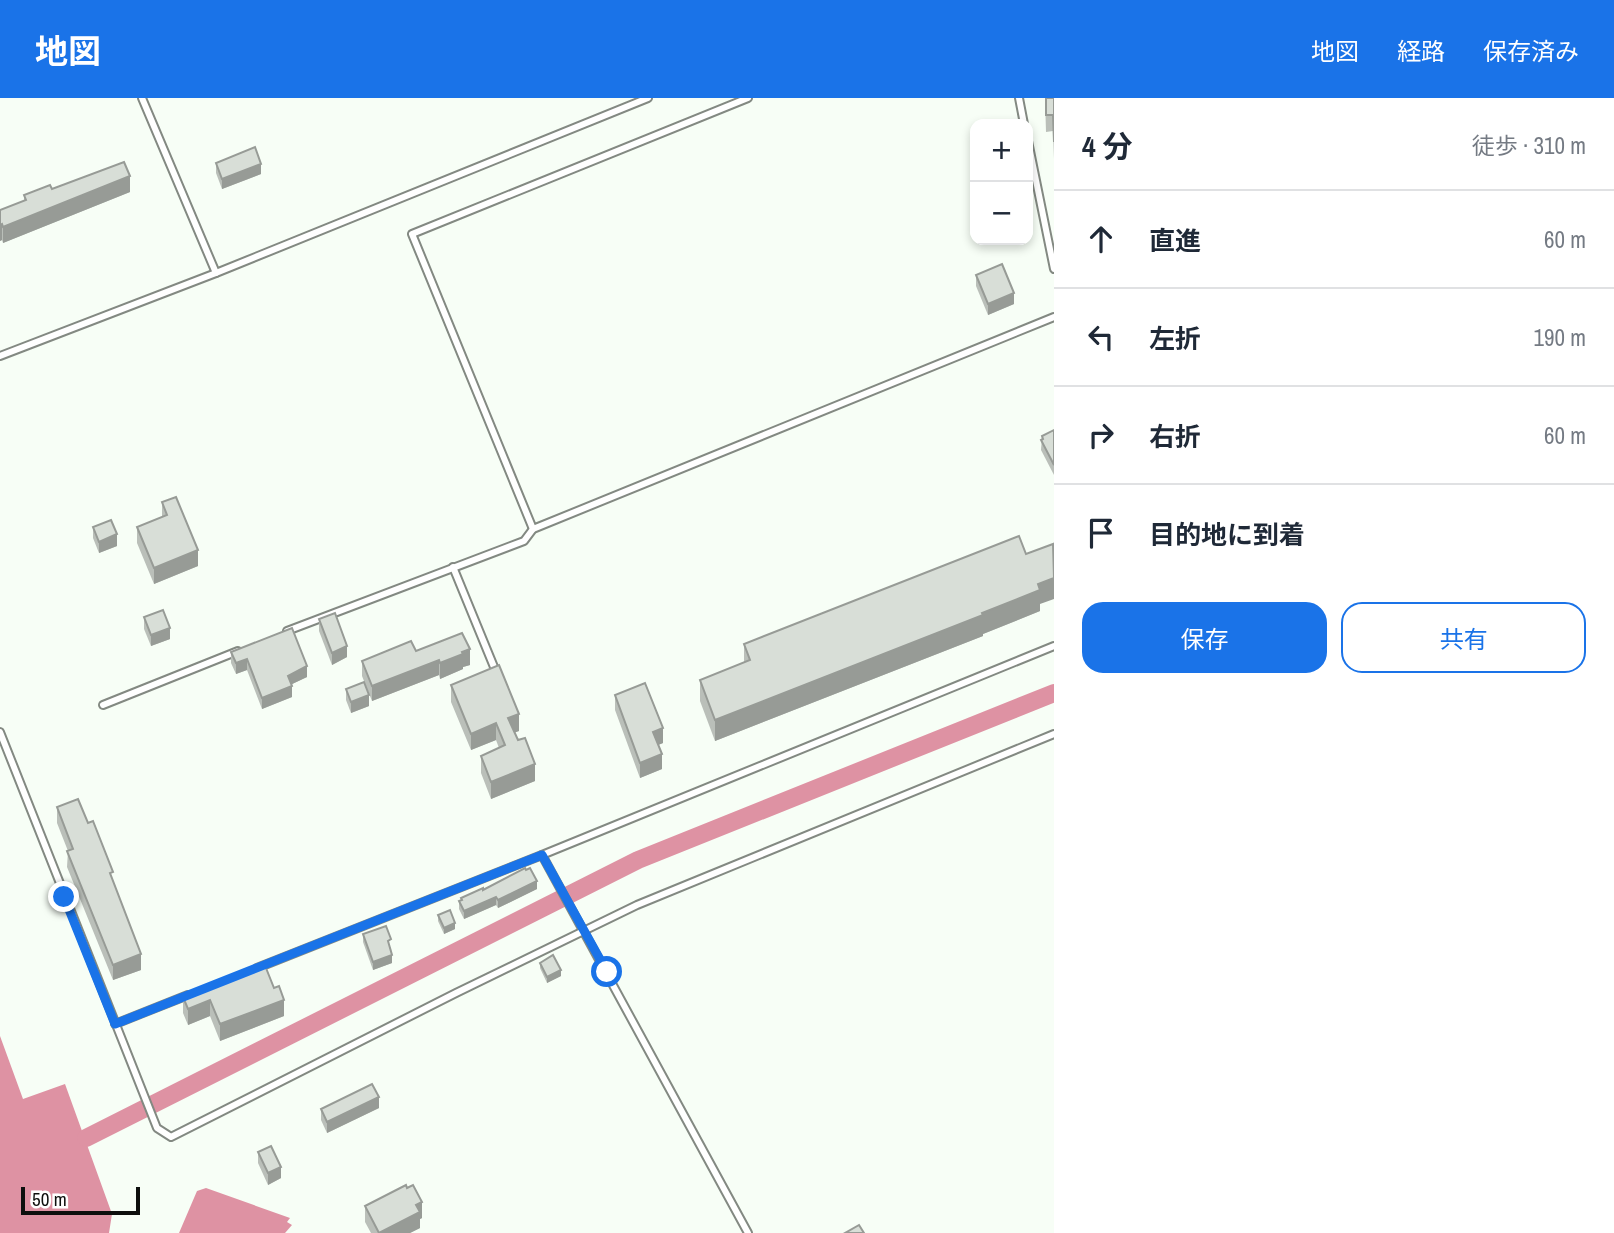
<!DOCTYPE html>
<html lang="ja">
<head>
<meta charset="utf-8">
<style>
  :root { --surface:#fff; --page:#f2f2f3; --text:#1f2937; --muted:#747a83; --line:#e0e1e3; --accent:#1a73e8 }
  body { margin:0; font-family:"Archivo Narrow","Noto Sans JP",sans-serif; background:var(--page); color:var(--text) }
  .controls { position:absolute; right:21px; top:21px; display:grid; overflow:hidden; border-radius:14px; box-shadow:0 4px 10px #0003 }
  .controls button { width:63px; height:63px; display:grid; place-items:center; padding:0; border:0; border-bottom:2px solid var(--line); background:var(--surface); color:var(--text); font:35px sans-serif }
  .scale { position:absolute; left:21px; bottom:18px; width:119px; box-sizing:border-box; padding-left:7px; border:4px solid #0d0f0d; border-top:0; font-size:19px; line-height:24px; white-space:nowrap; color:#0d0f0d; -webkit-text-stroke:5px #fff; paint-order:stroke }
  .stop { position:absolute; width:21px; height:21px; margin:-16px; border:5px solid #1a73e8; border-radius:50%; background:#fff }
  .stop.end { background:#1a73e8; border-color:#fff; box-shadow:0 2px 7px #0008 }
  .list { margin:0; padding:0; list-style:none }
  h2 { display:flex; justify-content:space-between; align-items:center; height:91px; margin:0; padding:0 28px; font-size:30px }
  h2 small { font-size:23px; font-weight:400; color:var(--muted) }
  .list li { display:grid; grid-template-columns:46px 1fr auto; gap:21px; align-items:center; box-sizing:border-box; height:98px; padding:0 28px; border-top:2px solid var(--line) }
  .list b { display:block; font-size:26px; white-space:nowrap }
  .list em { font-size:23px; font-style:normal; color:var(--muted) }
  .actions { display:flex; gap:14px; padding:21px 28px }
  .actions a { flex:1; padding:16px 0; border:2px solid var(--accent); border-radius:21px; text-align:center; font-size:24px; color:var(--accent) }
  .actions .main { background:var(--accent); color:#fff }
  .icon { flex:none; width:38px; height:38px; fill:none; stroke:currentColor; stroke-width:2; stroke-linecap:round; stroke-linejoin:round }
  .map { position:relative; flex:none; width:1054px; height:1135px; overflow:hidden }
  header { display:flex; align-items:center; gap:42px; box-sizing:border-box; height:98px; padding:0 35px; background:var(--accent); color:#fff }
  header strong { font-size:33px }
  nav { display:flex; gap:38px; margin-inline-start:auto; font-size:24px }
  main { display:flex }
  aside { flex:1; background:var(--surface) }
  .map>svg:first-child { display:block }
  .water { fill:#de92a3 }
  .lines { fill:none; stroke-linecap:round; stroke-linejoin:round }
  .canal { stroke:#de92a3; stroke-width:18 }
  .service-casing { stroke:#838982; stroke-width:10 }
  .service { stroke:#fff; stroke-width:6 }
  .wall { fill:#babfb9 }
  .shaded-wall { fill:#979b96 }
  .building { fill:#d8ded7; stroke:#979b96; stroke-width:2 }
  .route { stroke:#1a73e8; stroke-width:9 }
</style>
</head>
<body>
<header>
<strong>地図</strong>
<nav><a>地図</a><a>経路</a><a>保存済み</a></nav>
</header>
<main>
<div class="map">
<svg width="1054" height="1135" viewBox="0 0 1054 1135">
  <rect width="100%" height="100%" fill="#f7fef6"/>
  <g class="water">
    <polygon points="0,938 23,1001 65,986 112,1116 109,1135 0,1135"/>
    <polygon points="206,1090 290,1120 287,1124 292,1127 285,1135 179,1135 197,1093"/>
  </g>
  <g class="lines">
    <polyline class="canal" points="86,1040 638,762 1054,595"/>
    <defs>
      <g id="service">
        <polyline points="142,0 216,175"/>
        <polyline points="1019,0 1024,26"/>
        <polyline points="1028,43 1054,171"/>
        <polyline points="0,258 216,175 648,0"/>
        <polyline points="533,431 412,136 748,0"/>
        <polyline points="453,469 494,569"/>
        <polyline points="287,533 524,443 533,431 1054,219"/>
        <polyline points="103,607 238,553"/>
        <polyline points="0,634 157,1030 171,1039 456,895 637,807 1054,636"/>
        <polyline points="542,757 748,1135"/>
        <polyline points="257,870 542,757 1054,548"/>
        <polyline points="115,926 188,897"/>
      </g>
    </defs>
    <use href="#service" class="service-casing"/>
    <use href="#service" class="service"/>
  </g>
  <g class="wall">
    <polygon points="1045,0 1054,0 1054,61 1053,33 1046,34"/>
    <polygon points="216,65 261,76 222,91 216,75"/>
    <polygon points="52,91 130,94 3,145 2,142 0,143 0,112 24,103 24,97"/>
    <polygon points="976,177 1014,206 988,217 976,188"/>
    <polygon points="1054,332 1054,377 1041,352 1042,338"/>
    <polygon points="162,404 198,468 154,486 137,445 137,429 162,419"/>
    <polygon points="93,429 117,448 99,455 93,440"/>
    <polygon points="1040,506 1040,513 983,536 983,538 715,643 700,603 700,582 744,564 744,546"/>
    <polygon points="144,519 170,541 151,548 144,531"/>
    <polygon points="319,521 347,559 332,567 319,533"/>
    <polygon points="416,553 470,567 463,569 463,571 440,581 439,577 372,603 362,578 362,563"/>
    <polygon points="231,554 307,579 292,586 292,599 262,611 247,572 236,576 231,565"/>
    <polygon points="451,587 519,633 515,634 535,683 491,701 481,675 481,658 499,650 496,642 471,652 451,604"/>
    <polygon points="346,591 369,608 351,615 346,602"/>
    <polygon points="615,597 663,645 658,647 662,671 640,680 615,612"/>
    <polygon points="57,709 113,783 141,872 113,882 67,769 68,753 57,725"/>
    <polygon points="537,791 498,810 496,807 464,821 459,811 459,803 461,803 461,800 483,792"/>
    <polygon points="438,817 455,831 444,836 438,823"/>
    <polygon points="363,836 391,850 392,865 373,872 363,844"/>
    <polygon points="264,865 284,918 220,943 210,918 188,927 183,915 183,899"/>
    <polygon points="540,865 561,878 547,885 540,870"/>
    <polygon points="379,1010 327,1035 321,1022 321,1011"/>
    <polygon points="258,1054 281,1080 268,1087 258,1065"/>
    <polygon points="365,1108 422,1120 420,1121 420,1130 410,1135 371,1135 365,1124"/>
  </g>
  <g class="shaded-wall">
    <polygon points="261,66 261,76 222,91 222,81"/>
    <polygon points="130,78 130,94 3,145 3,129"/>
    <polygon points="2,126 2,142 0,143 0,127"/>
    <polygon points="1014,195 1014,206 988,217 988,206"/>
    <polygon points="117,436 117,448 99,455 99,444"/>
    <polygon points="198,452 198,468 154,486 154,470"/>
    <polygon points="1054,480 1054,501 1040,506 1040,513 983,536 983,538 715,643 715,622 982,515 1038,486"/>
    <polygon points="170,530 170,541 151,548 151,537"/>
    <polygon points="347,548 347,559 332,567 332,555"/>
    <polygon points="470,551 470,567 463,569 463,571 440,581 440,565"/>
    <polygon points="247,561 247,572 236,576 236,565"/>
    <polygon points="439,562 439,577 372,603 372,588"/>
    <polygon points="307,568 307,579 288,588 288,578"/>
    <polygon points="292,588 292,599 262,611 262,600"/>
    <polygon points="369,597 369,608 351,615 351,604"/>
    <polygon points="519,616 519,633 508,637 508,620"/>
    <polygon points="496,625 496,642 471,652 471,636"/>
    <polygon points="663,630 663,645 653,649 653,634"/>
    <polygon points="662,656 662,671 640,680 640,665"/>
    <polygon points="535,666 535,683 491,701 491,684"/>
    <polygon points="537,783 537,791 498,810 498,802"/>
    <polygon points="496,799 496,807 464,821 464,813"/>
    <polygon points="455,825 455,831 444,836 444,830"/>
    <polygon points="141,856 141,872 113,882 113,867"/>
    <polygon points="392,857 392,865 373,872 373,864"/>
    <polygon points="561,872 561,878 547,885 547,879"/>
    <polygon points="210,902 210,918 188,927 188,911"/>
    <polygon points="284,902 284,918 220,943 220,926"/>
    <polygon points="379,999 379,1010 327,1035 327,1024"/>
    <polygon points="281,1069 281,1080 268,1087 268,1075"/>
    <polygon points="422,1104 422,1120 420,1121 420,1130 410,1135 379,1135 416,1107"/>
  </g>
  <g class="building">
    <polygon points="1046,0 1054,0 1054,44 1053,17 1046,17"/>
    <polygon points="255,49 261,66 222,81 216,65"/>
    <polygon points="124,64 130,78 3,129 2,126 0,127 0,112 26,102 24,97 50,87 52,91"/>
    <polygon points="1002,166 1014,195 988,206 976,177"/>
    <polygon points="1054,332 1054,367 1041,342 1043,341 1042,338"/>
    <polygon points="176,399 198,452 154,470 137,429 167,417 162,404"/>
    <polygon points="111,422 117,436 99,444 93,429"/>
    <polygon points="1019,438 1026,456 1053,446 1054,480 1038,486 1040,492 982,515 983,517 715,622 700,582 750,562 744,546"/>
    <polygon points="163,512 170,530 151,537 144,519"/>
    <polygon points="335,515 347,548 332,555 319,521"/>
    <polygon points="292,530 307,568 288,578 292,588 262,600 247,561 236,565 231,554"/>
    <polygon points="462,535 470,551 462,554 463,556 440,565 439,562 372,588 362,563 411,543 416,553"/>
    <polygon points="499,567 519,616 508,620 518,642 525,640 535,666 491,684 481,658 505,647 496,625 471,636 451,587"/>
    <polygon points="364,584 369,597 351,604 346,591"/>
    <polygon points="645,585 663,630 653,634 662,656 640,665 615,597"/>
    <polygon points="78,701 88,725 93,723 113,774 110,775 141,856 113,867 67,753 73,751 57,709"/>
    <polygon points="525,770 526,772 530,770 537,783 498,802 496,799 464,813 459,803 462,802 461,800 483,790 483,792"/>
    <polygon points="450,812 455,825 444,830 438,817"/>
    <polygon points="386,828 391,841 388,843 392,857 373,864 363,836"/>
    <polygon points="553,857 561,872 547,879 540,865"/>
    <polygon points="264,865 274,890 279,888 284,902 220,926 210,902 188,911 183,899"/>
    <polygon points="372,986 379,999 327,1024 321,1011"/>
    <polygon points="271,1048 281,1069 268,1075 258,1054"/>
    <polygon points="406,1087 407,1090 413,1087 422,1104 416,1107 420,1114 379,1135 365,1108"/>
    <polygon points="859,1127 864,1135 845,1135"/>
  </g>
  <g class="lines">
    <polyline class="route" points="64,799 115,926 542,757 607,874"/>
  </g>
</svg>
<div class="controls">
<button>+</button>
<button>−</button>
</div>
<div class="scale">50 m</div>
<div class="stop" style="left:607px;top:874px"></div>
<div class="stop end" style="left:64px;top:799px"></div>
</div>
<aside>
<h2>4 分<small>徒歩 · 310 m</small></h2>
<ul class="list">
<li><svg class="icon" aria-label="ahead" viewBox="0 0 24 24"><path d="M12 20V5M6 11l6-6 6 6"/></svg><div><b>直進</b></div><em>60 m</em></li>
<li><svg class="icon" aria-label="left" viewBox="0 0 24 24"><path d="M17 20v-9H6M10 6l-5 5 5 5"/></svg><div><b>左折</b></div><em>190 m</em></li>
<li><svg class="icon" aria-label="right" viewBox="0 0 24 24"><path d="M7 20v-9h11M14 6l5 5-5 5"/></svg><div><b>右折</b></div><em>60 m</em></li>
<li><svg class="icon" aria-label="arrive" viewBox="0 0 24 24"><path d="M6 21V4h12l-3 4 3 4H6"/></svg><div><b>目的地に到着</b></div></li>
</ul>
<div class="actions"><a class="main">保存</a><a>共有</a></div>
</aside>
</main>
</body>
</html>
